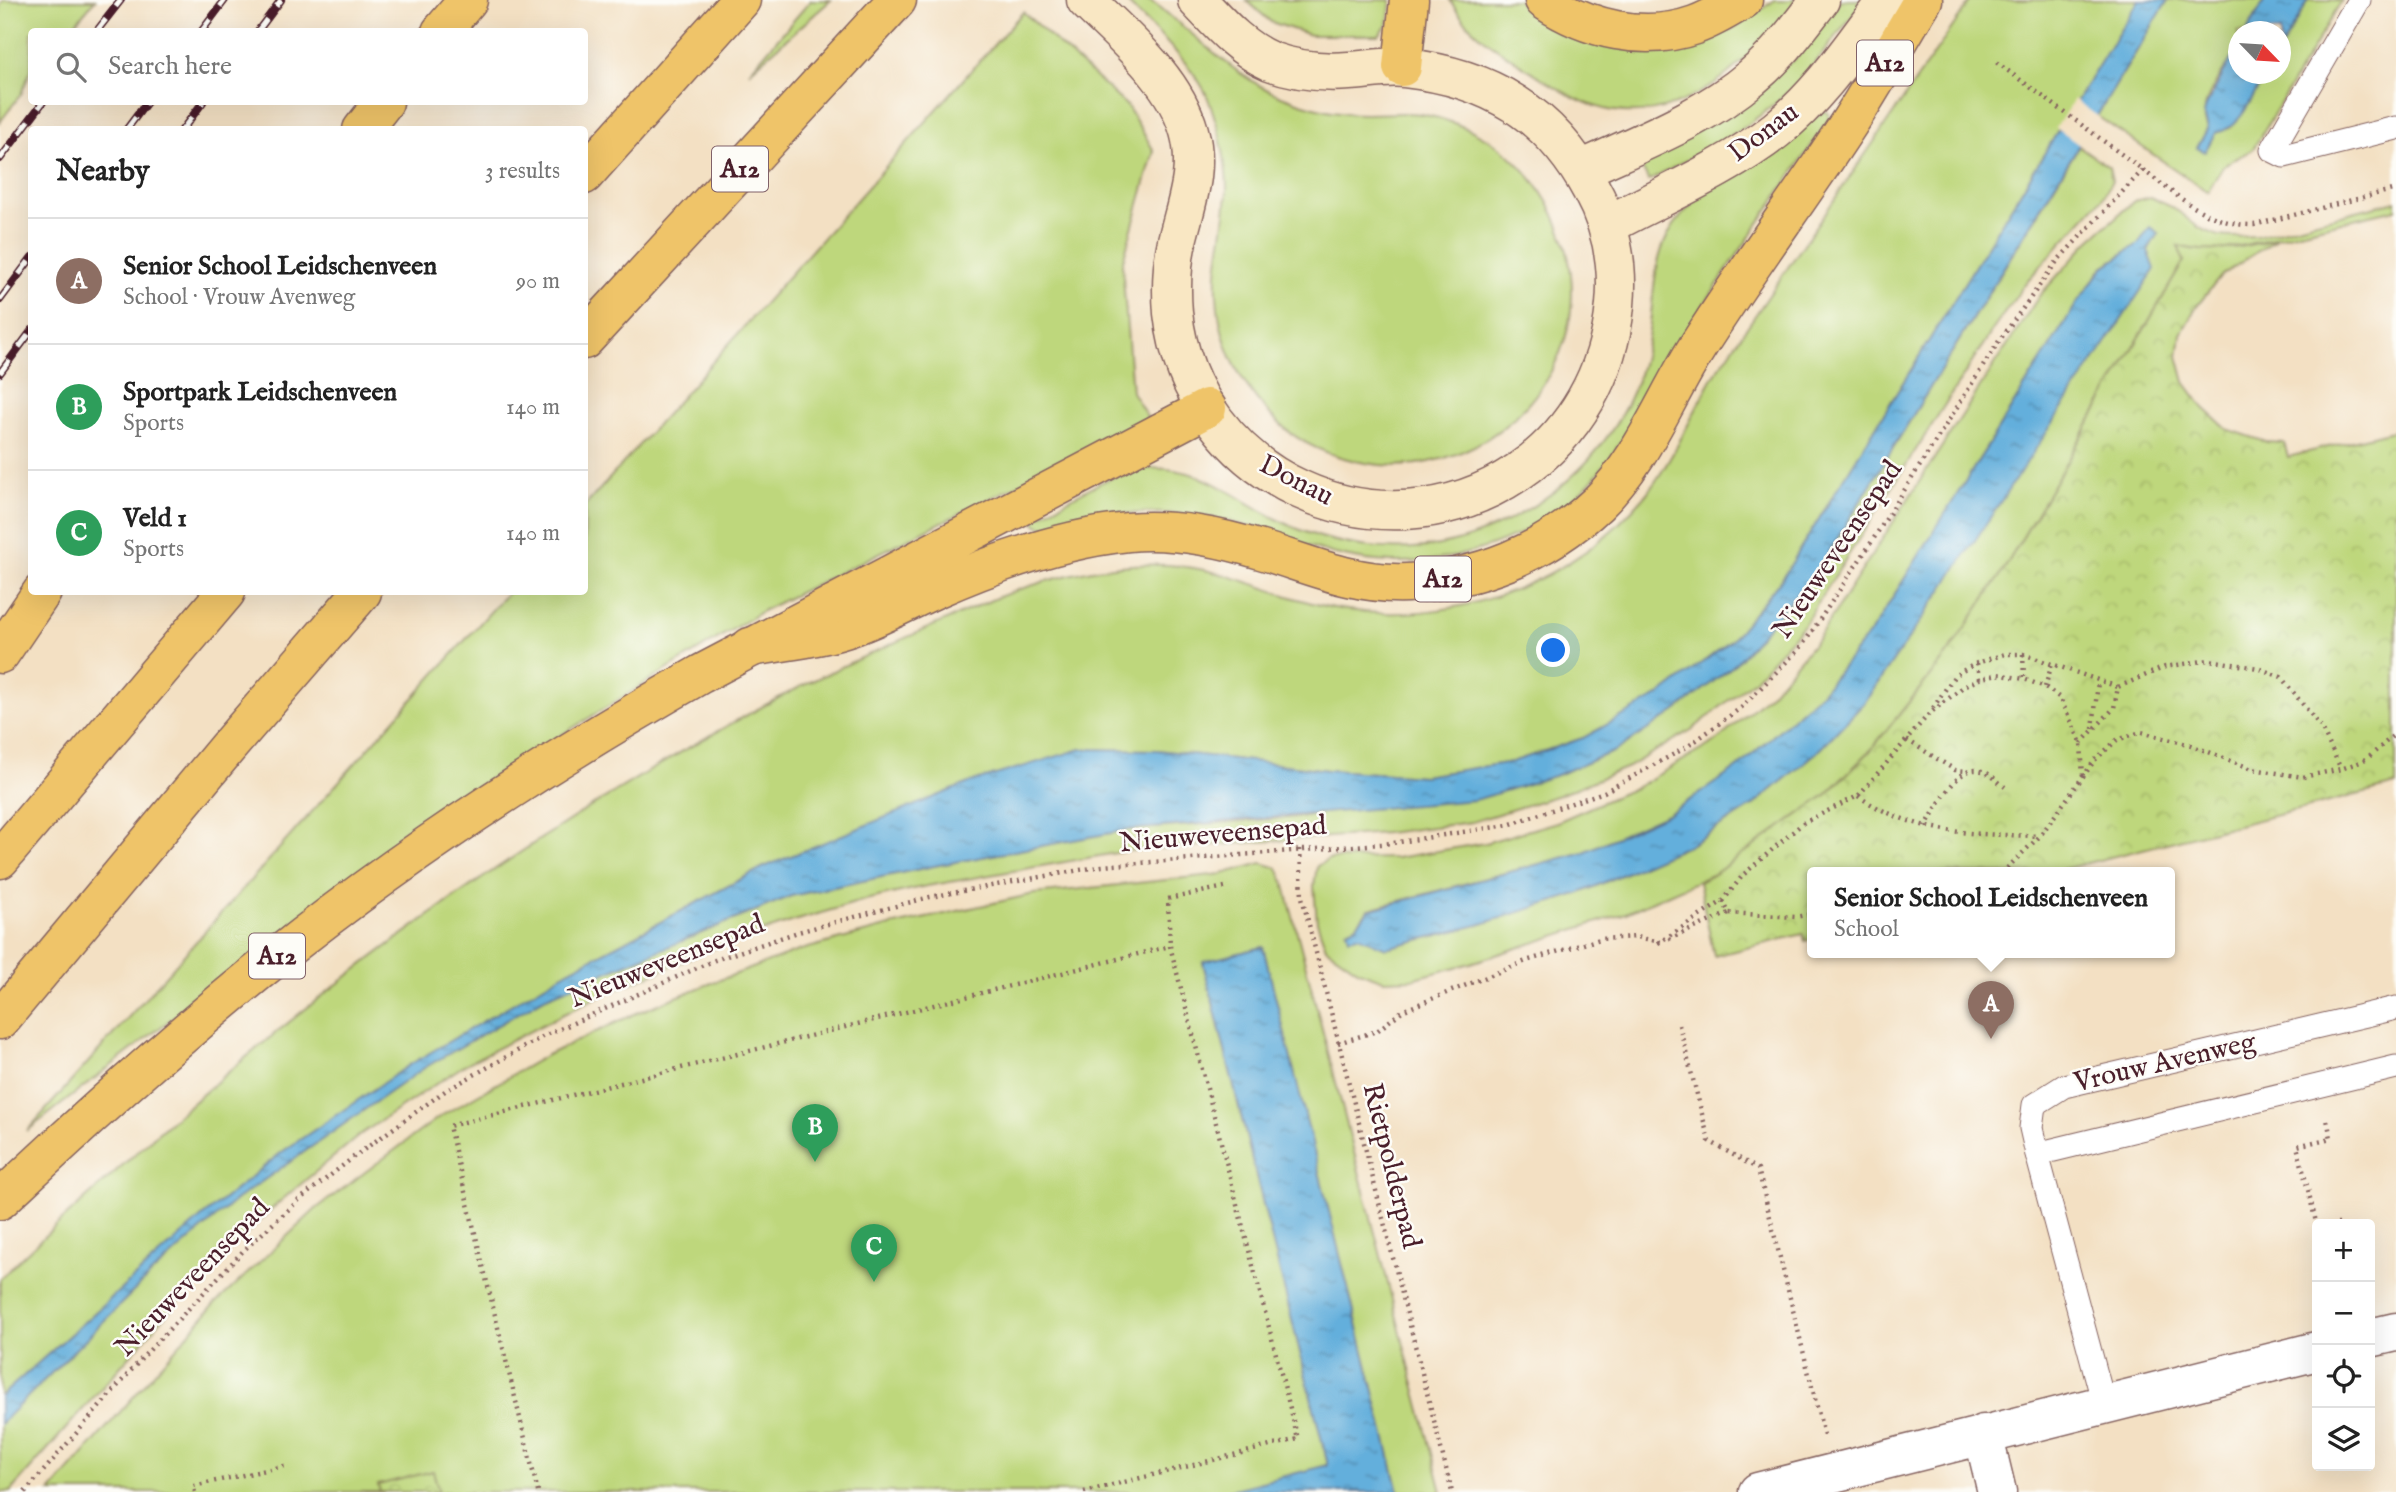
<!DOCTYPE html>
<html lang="en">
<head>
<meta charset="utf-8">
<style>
  :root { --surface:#fff; --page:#f2f2f2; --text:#222; --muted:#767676; --line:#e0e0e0; --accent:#db2777 }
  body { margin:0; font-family:"IM FELL English",serif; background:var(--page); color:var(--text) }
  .controls { position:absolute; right:21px; bottom:21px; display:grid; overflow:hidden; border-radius:7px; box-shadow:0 7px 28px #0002 }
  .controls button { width:63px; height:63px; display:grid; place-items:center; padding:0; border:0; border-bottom:2px solid var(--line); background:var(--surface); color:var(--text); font:35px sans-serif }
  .compass { position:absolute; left:2228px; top:21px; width:63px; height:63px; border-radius:50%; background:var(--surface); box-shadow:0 7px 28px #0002; rotate:115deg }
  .you { position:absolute; left:1554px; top:651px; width:24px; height:24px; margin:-18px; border:5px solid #fff; border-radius:50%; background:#1a73e8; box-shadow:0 0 0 10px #1a73e833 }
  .badge { display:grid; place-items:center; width:46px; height:46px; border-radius:50%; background:var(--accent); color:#fff; font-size:23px; font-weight:700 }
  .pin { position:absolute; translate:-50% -58px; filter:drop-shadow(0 2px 4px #0008) }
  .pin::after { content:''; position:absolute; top:37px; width:24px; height:21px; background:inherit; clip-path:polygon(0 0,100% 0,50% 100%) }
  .popup { position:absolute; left:1807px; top:867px; width:368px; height:91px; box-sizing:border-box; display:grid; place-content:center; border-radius:7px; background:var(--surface); filter:drop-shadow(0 2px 5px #0005); font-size:23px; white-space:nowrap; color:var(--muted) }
  .popup b { font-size:26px; color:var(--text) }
  .popup::after { content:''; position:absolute; left:50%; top:100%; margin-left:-14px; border:14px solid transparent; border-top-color:var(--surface) }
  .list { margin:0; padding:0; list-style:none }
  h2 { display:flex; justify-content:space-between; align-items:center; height:91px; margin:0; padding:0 28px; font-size:30px }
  h2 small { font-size:23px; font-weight:400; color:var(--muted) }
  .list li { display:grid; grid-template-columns:46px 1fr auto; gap:21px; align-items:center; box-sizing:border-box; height:126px; padding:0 28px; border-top:2px solid var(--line) }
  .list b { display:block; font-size:26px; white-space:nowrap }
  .list p { margin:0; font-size:23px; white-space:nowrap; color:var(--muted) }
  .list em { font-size:23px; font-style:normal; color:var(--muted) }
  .icon { flex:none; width:38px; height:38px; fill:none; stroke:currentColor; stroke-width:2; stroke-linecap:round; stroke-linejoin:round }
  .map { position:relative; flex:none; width:2396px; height:1492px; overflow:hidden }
  .search { position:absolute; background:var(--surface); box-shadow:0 7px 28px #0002; left:28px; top:28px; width:560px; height:77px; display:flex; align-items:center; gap:18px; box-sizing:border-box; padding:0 24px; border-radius:7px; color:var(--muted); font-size:26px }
  .panel { position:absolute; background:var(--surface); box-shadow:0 7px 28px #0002; left:28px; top:126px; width:560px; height:469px; border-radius:7px }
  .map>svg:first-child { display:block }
  .grass { fill:#bed77b; stroke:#847b53; stroke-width:2; fill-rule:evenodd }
  .park { fill:url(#park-crowns); stroke:#847b53; stroke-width:2 }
  .water { fill:url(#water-ripples); stroke:#566784; stroke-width:2 }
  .pier { fill:#f3e0c3 }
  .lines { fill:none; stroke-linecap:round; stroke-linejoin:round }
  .service-casing { stroke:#856360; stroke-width:25 }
  .minor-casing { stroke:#856360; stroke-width:41 }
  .secondary-casing { stroke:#856360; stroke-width:41 }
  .motorway-casing { stroke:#856360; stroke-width:41 }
  .path { stroke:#856360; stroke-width:4.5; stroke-dasharray:2 5; stroke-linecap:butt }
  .service { stroke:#fff; stroke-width:23 }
  .minor { stroke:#fff; stroke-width:38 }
  .secondary { stroke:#f9e7c3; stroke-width:38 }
  .motorway { stroke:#efc469; stroke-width:38 }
  .rail-casing { stroke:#4a1f2b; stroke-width:8 }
  .rail { stroke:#fdfcf7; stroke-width:5; stroke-dasharray:16; stroke-linecap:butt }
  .labels { text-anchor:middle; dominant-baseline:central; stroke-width:5; stroke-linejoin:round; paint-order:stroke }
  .shield { fill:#fdfcf7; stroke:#806168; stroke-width:2 }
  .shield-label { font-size:26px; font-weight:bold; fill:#4a1f2b }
  .street-label { font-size:28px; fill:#4a1f2b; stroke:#fdfcf7 }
</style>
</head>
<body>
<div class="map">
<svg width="2396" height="1492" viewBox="0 0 2396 1492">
  <defs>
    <pattern id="park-crowns" width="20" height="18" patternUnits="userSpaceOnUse" patternTransform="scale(1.75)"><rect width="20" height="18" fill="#bed77b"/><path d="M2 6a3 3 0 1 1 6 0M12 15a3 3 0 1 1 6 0" fill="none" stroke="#a5b86a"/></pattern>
    <pattern id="water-ripples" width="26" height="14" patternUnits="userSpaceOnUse" patternTransform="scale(1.75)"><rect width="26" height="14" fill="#63afdc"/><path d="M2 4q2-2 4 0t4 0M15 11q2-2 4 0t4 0" fill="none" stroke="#548eb3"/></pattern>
  </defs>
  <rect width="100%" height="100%" fill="#fdfcf7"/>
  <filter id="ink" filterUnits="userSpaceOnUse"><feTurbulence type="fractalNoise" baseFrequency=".0143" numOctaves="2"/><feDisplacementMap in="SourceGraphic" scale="14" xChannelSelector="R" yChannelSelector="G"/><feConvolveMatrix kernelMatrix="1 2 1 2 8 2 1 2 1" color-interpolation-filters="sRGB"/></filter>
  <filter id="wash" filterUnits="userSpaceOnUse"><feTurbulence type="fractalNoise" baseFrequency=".00686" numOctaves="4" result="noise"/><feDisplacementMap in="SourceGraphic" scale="28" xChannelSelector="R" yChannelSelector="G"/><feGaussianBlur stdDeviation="1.57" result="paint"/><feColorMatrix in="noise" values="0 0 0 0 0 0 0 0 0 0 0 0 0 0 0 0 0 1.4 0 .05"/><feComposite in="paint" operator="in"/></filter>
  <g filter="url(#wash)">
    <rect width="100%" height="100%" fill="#f3e0c3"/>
    <g class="grass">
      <polygon points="4,0 95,0 69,31 32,32 31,70 21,94 0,122 0,5"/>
      <polygon points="811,0 831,0 749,72"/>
      <path d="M1125,0C1132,0 1141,0 1147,0C1157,2 1168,15 1176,21C1210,48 1243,82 1284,97C1304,105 1326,111 1347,113C1372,116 1397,111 1421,114C1444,118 1469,128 1489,140C1552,180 1588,266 1565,339C1539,422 1452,479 1365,463C1334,457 1303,446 1280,424C1236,383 1214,335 1217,274C1219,245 1227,216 1227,187C1226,158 1219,128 1209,101C1197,67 1150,27 1125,0Z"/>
      <polygon points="1246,0 1391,0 1388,24 1379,35 1310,35 1271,22"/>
      <path d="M1450,0H1518L1529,12L1552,27L1581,41L1609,47L1732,29L1775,0H1797C1751,61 1678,134 1594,106C1571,98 1549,83 1529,70C1499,50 1468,33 1450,0Z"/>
      <polygon points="1840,0 1865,0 1799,83 1771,107 1742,129 1649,181 1638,161 1795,59"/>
      <path d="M1971,0H2139L1782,579L1732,640L1660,695L1583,738L1512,762L1423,776L1328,770L1157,750L1081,749L764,867L568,971L411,1064L282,1152L202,1217L0,1397V1279C37,1241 77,1207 116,1171C314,989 532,830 769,703C842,664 920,632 996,598C1056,575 1122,558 1187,567C1240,574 1287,601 1340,609C1454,627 1574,584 1647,493C1675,457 1692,413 1715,374Z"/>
      <path d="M2168,0H2265L2247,31L2238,32C2238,37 2239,43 2237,48C2228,71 2193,102 2208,128L2197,148L2215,133L2230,128L2266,74H2280L2281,48L2309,0H2342L2253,149L2223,166L2208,192L2097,116Z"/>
      <polygon points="1023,12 1127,106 1154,151 1122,264 1132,392 1149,420 764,610 443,808 27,1131 508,592 584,592 585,506"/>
      <path d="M1824,111L1827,112L1830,118C1784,186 1737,255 1691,324C1659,373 1635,428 1598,473C1550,532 1466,564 1391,562C1324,561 1270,526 1206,517C1163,511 1122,511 1079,519C1066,521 1045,533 1035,523L1036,518C1064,503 1110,473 1140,469C1195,463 1227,492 1271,516C1332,550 1415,560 1481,533C1564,499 1630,435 1647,343C1654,309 1651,267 1668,235C1686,202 1719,182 1749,162C1774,145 1799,128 1824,111Z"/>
      <polygon points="2079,146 2109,167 2112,180 2104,196 2027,281 1994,328 1803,626 1754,680 1693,729 1628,767 1559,795 1472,822 1386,833 1128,851 927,886 865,900 791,922 717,947 593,999 466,1064 361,1134 277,1204 181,1298 10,1492 0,1492 0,1424 153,1272 237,1199 424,1068 546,997 791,896 934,866 1127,830 1300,817 1554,776 1615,751 1676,711 1734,665 1818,570"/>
      <path d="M2150,197L2174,208L2199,228L2219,236L2232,237L2257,236L2396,201V209L2219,251L2197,252L2178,246L2184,261L2002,573L1947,655L1870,751L1826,795L1716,873L1626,913L1471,963L1412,979L1384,980L1359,971L1326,948L1317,922L1314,886L1317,866L1329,859L1396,858L1485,843L1557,822L1637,787L1718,740L1771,693L1819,637L2039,296L2088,242L2134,201ZM2150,228L2158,233L1940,593L1864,703L1817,752L1751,807L1690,845L1580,893L1478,925L1386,948L1347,930L1356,926L1369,909L1584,852L1670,813L1737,768L1822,692L1871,632L2079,300L2103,267L2138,244Z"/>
      <polygon points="1262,863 1278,868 1284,882 1442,1492 1399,1492 1263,947 1203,963 1328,1465 1223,1492 50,1492 213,1306 317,1208 439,1117 547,1055 632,1015 701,987 801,950 886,927 1034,894 1222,874"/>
    </g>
    <g class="park">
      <path d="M2277,239L2222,275L2196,307L2181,334L2178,356L2185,382L2204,408L2227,429L2266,442L2284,443L2288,457L2396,430V785L2048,873H1812V939L1805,941L1803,934L1714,956L1699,882L1716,873L1826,795L1870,751L1947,655L2002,573L2184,261L2178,246C2212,256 2243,246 2277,239Z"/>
      <polygon points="433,1471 439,1492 380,1492 378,1485"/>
    </g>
    <g class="water">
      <polygon points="2139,0 2168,0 1818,570 1734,665 1676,711 1615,751 1554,776 1475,800 1127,830 934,866 791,896 546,997 424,1068 237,1199 153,1272 0,1424 0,1397 202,1217 282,1152 411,1064 568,971 764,867 969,783 1081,749 1157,750 1328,770 1423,776 1512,762 1583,738 1660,695 1732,640 1782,579"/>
      <polygon points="2265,0 2309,0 2281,48 2280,32 2247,31"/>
      <path d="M2238,46V74H2266C2254,93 2241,130 2215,133L2205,152L2197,148L2208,128L2204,114L2206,106Z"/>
      <polygon points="2150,227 2158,233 2148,250 2155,269 1940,593 1864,703 1817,752 1751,807 1689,845 1580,893 1478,925 1386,948 1358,936 1349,938 1347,930 1356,926 1369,910 1584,852 1670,813 1737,768 1822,692 1871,632 2079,300 2104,267 2138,244"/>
      <polygon points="1263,947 1265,955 1399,1492 1223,1492 1328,1465 1203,962"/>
    </g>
    <polygon class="pier" points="2074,99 2100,118 2082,147 2056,128"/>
  </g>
  <g filter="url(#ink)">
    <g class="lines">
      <defs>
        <g id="service">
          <polyline points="2359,0 2272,150 2284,156 2396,128"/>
          <polyline points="2037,1154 2396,1067"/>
          <polyline points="2104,1404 2037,1154 2031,1128 2034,1105 2064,1086 2396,1008"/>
        </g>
        <g id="minor">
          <polyline points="2370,1338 2396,1332"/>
          <polyline points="1983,1434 1997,1492"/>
          <polyline points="1758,1492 2317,1351"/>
        </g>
        <g id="secondary">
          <path d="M1086,0C1124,38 1174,78 1189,131C1200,170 1186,203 1177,241C1172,264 1171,289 1173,313C1191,479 1380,565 1518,472C1575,434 1609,372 1615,305C1619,264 1611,225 1591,189C1551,114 1489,77 1405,68C1386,66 1368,70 1349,71C1323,73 1295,70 1270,61C1240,48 1219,23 1197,0"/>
          <path d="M1581,170C1639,143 1703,119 1752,77C1779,55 1799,27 1820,0"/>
          <path d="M1608,225C1662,196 1728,168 1776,130C1820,95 1853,45 1887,0"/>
        </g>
        <g id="motorway">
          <path d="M1544,0C1587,29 1644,43 1695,25C1712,19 1728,9 1743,0"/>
          <polyline points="441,32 468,0"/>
          <polyline points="1402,67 1409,0"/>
          <polyline points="362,130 384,102"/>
          <polyline points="584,175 741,0"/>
          <polyline points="584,340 897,0"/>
          <path d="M750,647C779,642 810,639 838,631C870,622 904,603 935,589C996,562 1061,539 1128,532C1174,528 1218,537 1261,550C1311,565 1353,585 1407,583C1477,580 1545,553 1597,504C1642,461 1665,398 1698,346C1745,272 1797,202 1845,129C1873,87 1897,43 1923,0"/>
          <polyline points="0,654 42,592"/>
          <polyline points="0,859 226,592"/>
          <polyline points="0,1020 227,748 362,592"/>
          <path d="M0,1200C88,1117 179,1035 274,959C408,852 552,759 701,674L1207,408"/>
        </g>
      </defs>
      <use href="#service" class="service-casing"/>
      <use href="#minor" class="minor-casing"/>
      <use href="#secondary" class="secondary-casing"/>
      <use href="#motorway" class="motorway-casing"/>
      <g class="path">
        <path d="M2143,170C2177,195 2209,226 2254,225L2396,189"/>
        <polyline points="2023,654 2024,679"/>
        <polyline points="1977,663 1979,679"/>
        <polyline points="2045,687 2052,664"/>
        <polyline points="1933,708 1955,675 1977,663 2005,654 2023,654 2118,687"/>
        <polyline points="2093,729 2098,682"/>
        <polyline points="1907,740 1955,770 1966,771"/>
        <polyline points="2081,743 2114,708 2118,687 2165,667 2209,660 2258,668 2281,677 2321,727 2341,769"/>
        <path d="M1858,796C1917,835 1971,834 2039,836"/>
        <path d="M1925,827C1936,810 1957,762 1982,771C1990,773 1998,782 2005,787"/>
        <polyline points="1300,849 1302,897 1452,1492"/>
        <polyline points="2002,873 2040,836 2095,760 2117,740 2141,732 2191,745 2252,769 2303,777 2341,769 2360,762 2369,757 2396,733"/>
        <polyline points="1723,901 1729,913 1795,917 1812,914"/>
        <polyline points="1669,939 1729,913"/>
        <polyline points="1658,943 1723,901 1743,875 1803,823 1858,796 1929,714 1963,687 1979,679 1997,674 2024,679 2045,687 2060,698 2081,743 2083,778"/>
        <polyline points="1679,1025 1709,1141 1758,1169 1824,1435"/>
        <polyline points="1338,1043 1377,1031 1402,1011 1526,961 1600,939 1637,937 1661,942"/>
        <polyline points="2337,1224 2342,1224"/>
        <polyline points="2317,1226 2297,1146 2331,1138 2327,1119"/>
        <polyline points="25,1492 143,1357 244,1250 299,1200 355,1156 445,1091 544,1036 715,960 798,932 930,897 1102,866 1393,843 1508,825 1604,792 1687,747 1742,707 1802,646 1867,549 1999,341 2058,260 2143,170 1996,62"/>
        <polyline points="195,1492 193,1486 289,1465"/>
        <polyline points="538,1492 449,1126 1170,946"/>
        <polyline points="1084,1492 1298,1439 1170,946 1168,899 1225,887"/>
      </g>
      <use href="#service" class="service"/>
      <use href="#minor" class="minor"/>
      <use href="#secondary" class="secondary"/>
      <use href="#motorway" class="motorway"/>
      <defs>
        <g id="rail">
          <polyline points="96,32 121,0"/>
          <polyline points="201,32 225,0"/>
          <polyline points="257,32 281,0"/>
          <polyline points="126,130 147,102"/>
          <polyline points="182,130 203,102"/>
          <polyline points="0,159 43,102"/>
          <polyline points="0,300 32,257"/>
          <polyline points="0,373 32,330"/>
        </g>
      </defs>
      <use href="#rail" class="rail-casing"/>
      <use href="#rail" class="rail"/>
    </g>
  </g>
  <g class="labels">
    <g class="shield">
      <rect x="1857" y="40.5" width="56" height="45" rx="5"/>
      <rect x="712" y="146.5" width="56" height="45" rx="5"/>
      <rect x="1415" y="556.5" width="56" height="45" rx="5"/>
      <rect x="249" y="933.5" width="56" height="45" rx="5"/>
    </g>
    <g class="shield-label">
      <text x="1885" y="63">A12</text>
      <text x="740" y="169">A12</text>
      <text x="1443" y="579">A12</text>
      <text x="277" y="956">A12</text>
    </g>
    <g class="street-label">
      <text transform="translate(1764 133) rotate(-37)">Donau</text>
      <text transform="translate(1296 481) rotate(27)">Donau</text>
      <text transform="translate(1838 550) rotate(-56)">Nieuweveensepad</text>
      <text transform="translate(1223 835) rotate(-5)">Nieuweveensepad</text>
      <text transform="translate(667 962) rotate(-22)">Nieuweveensepad</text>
      <text transform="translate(2165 1063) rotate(-13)">Vrouw Avenweg</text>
      <text transform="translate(1391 1166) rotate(76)">Rietpolderpad</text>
      <text transform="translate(193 1278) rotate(-46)">Nieuweveensepad</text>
    </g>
  </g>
</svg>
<div class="controls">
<button>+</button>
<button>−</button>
<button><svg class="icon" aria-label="locate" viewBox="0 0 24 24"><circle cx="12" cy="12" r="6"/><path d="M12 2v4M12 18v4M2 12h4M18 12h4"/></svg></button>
<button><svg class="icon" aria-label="layers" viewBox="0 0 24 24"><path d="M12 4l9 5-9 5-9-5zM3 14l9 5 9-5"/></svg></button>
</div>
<svg class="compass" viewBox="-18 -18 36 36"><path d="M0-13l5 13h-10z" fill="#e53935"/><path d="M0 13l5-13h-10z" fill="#767676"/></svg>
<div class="you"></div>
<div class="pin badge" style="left:1991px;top:1039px;background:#8d6e63">A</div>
<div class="popup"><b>Senior School Leidschenveen</b>School</div>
<div class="pin badge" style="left:815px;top:1162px;background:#2e9e5b">B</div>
<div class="pin badge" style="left:874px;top:1282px;background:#2e9e5b">C</div>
<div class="search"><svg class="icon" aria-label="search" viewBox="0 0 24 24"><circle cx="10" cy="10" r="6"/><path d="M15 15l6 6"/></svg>Search here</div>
<section class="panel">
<h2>Nearby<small>3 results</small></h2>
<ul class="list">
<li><span class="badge" style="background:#8d6e63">A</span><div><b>Senior School Leidschenveen</b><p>School · Vrouw Avenweg</p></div><em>90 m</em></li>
<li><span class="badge" style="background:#2e9e5b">B</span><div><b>Sportpark Leidschenveen</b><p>Sports</p></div><em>140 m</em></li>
<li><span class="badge" style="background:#2e9e5b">C</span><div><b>Veld 1</b><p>Sports</p></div><em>140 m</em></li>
</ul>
</section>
</div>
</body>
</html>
